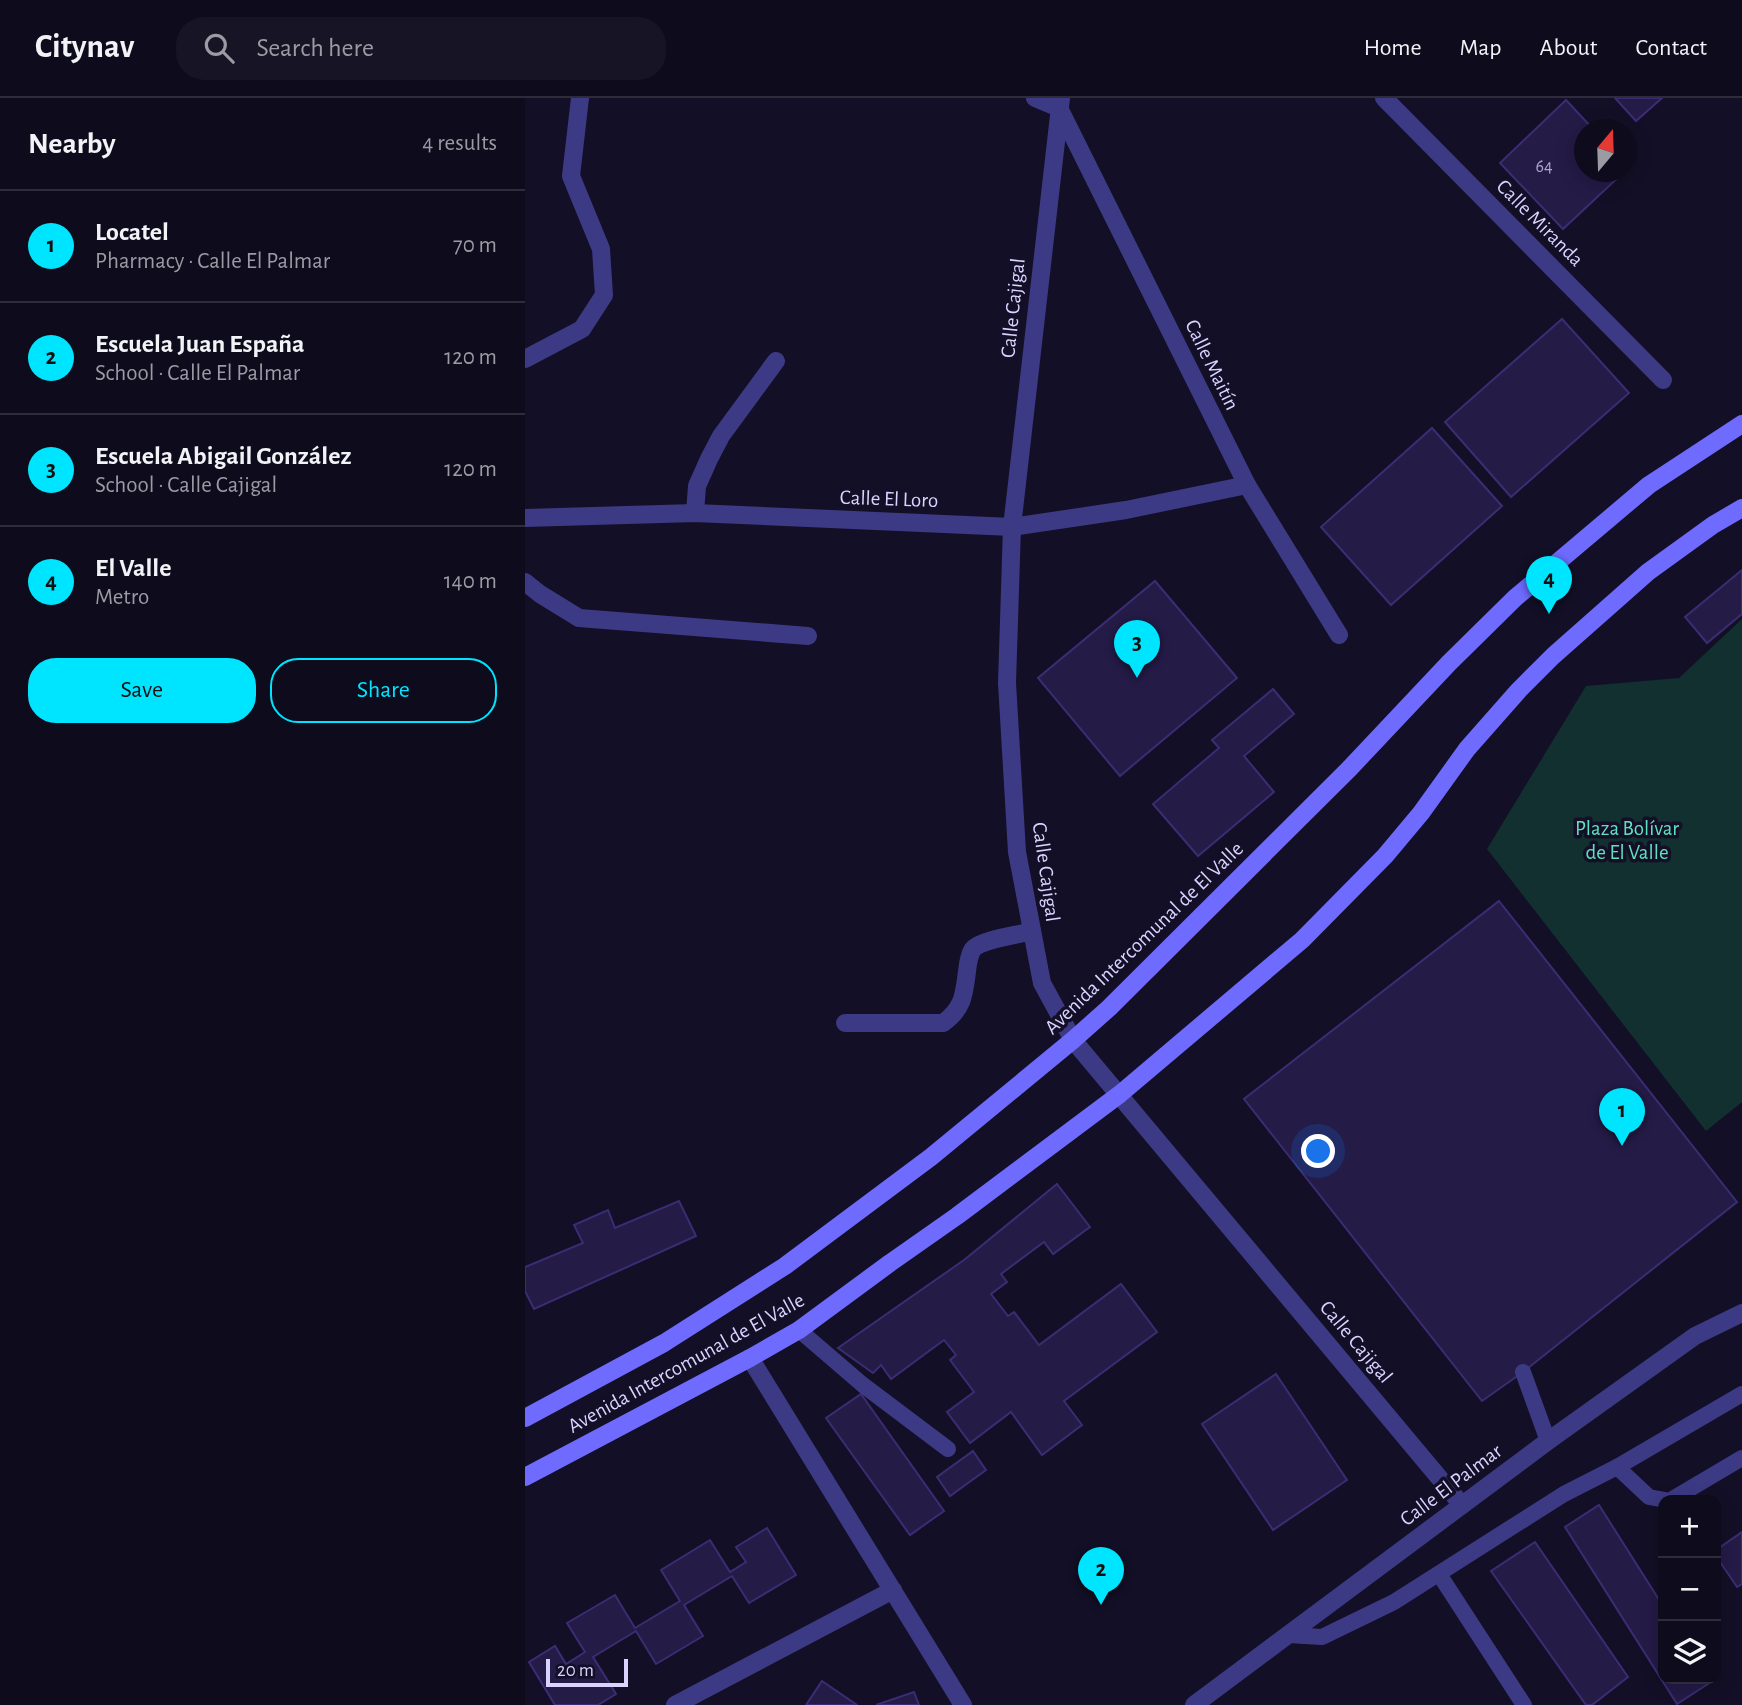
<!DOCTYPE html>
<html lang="en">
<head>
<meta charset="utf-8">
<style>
  :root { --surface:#0e0b1c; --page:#171425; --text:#f1f3f6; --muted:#9b9ba3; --line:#2e2b3b; --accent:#00e5ff }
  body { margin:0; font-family:"Alegreya Sans",sans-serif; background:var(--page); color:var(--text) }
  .controls { position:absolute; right:21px; bottom:21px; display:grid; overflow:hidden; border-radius:14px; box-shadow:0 4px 18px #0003 }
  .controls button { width:63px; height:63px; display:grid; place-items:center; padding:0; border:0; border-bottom:2px solid var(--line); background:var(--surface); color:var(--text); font:35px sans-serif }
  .compass { position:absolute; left:1049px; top:21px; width:63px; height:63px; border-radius:50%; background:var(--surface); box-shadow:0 4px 18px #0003; rotate:19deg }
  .scale { position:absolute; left:21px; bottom:18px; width:82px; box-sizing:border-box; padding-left:7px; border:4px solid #d9d4ff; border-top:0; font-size:19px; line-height:24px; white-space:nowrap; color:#d9d4ff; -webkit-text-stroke:5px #130f26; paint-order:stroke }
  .you { position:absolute; left:794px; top:1054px; width:24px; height:24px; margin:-18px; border:5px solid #fff; border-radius:50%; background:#1a73e8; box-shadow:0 0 0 10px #1a73e833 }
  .badge { display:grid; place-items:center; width:46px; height:46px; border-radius:50%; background:var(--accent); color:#111; font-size:23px; font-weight:700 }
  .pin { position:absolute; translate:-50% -58px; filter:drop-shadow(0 2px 4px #0008) }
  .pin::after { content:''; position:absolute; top:37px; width:24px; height:21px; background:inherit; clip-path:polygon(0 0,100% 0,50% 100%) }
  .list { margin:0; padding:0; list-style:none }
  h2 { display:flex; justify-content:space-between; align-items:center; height:91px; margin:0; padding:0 28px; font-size:30px }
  h2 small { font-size:23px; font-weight:400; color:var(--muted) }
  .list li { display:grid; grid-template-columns:46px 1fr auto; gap:21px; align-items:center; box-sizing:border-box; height:112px; padding:0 28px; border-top:2px solid var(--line) }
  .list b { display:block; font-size:26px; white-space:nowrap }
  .list p { margin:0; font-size:23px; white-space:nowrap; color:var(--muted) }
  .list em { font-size:23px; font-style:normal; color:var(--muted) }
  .actions { display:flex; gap:14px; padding:21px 28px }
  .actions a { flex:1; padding:16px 0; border:2px solid var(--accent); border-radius:28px; text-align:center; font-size:24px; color:var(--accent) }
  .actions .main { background:var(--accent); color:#111 }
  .icon { flex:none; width:38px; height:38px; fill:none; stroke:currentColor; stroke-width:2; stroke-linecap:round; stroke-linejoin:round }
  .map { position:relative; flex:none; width:1217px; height:1607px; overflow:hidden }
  header { display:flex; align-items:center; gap:42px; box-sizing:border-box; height:98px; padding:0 35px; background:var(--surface); border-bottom:2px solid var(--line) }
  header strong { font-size:33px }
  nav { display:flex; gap:38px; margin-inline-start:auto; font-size:24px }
  .search { width:490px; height:63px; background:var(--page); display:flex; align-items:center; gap:18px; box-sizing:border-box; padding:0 24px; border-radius:28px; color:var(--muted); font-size:26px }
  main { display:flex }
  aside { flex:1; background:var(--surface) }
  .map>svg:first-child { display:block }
  .green { fill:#12302f }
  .building { fill:#241b47; stroke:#3b2d73; stroke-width:2 }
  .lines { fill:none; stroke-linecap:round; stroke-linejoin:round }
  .service { stroke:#3d3a85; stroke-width:16 }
  .minor { stroke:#3d3a85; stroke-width:18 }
  .secondary { stroke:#6f6bff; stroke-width:18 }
  .labels { text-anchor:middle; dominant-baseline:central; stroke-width:7; stroke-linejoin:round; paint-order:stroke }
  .number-label { font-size:18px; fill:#aca6d1 }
  .street-label { font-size:21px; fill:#d9d4ff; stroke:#130f26 }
  .park-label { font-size:21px; fill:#5fe0c0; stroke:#130f26 }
</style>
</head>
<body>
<header>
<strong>Citynav</strong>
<div class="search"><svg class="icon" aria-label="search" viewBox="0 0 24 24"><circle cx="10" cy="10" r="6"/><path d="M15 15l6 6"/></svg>Search here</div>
<nav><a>Home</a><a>Map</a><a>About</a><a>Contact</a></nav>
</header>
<main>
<aside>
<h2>Nearby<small>4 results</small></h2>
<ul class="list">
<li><span class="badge">1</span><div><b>Locatel</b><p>Pharmacy · Calle El Palmar</p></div><em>70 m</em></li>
<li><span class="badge">2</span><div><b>Escuela Juan España</b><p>School · Calle El Palmar</p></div><em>120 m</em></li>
<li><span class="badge">3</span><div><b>Escuela Abigail González</b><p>School · Calle Cajigal</p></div><em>120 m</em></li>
<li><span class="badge">4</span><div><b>El Valle</b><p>Metro</p></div><em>140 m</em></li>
</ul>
<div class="actions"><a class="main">Save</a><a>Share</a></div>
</aside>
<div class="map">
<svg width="1217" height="1607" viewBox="0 0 1217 1607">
  <rect width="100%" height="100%" fill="#130f26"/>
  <polygon class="green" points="1217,521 1217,1004 1181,1033 962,751 1061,588 1154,580"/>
  <g class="building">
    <polygon points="1090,0 1137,0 1111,23"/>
    <polygon points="1041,2 1069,32 1060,32 1060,74 1099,74 1038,131 975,65"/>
    <polygon points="1037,221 1104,295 986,399 920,324"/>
    <polygon points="907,330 977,408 866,507 796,429"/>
    <polygon points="1217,472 1217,516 1182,545 1160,519"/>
    <polygon points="630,483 712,580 595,678 513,580"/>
    <polygon points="748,591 769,616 719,658 749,694 673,758 628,706 694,650 687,642"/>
    <polygon points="974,803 1212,1104 998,1274 957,1303 719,1001"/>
    <polygon points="532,1086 565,1129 528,1156 519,1144 476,1176 482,1184 466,1196 483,1218 489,1214 514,1247 596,1186 632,1234 539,1303 557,1327 517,1357 486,1314 445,1345 422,1314 449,1294 425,1262 431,1257 419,1242 366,1281 356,1267 348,1275 313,1250 439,1162"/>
    <polygon points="154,1103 171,1138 9,1211 0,1193 0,1169 58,1145 49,1127 83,1112 90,1130"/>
    <polygon points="751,1276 822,1382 748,1432 677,1326"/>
    <polygon points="336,1296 419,1413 385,1437 301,1320"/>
    <polygon points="448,1353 461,1372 425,1398 412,1379"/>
    <polygon points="1074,1407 1138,1508 1138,1581 1184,1581 1186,1584 1152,1606 1040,1429"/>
    <polygon points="242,1430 271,1477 224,1505 207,1478 159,1507 178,1538 131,1566 111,1533 68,1559 91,1596 73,1607 30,1607 4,1564 30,1548 41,1566 60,1554 42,1525 90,1497 110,1530 155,1503 136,1472 185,1442 205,1474 221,1464 211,1449"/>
    <polygon points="1217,1434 1217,1486 1212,1489 1191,1458 1191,1452"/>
    <polygon points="1010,1444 1103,1579 1067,1607 1061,1607 966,1473"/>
    <polygon points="297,1583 332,1607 281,1607"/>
    <polygon points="389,1594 394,1607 351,1607"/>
  </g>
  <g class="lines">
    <g class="service">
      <polyline points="274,1232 338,1287 423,1351"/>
      <polyline points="998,1274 1023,1343"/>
      <polyline points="1092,1369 1124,1399 1140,1402"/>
      <polyline points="1146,1402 1217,1360"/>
      <polyline points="914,1476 999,1607"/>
      <polyline points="763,1537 797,1539 869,1504 1039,1396 1092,1369 1217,1296"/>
    </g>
    <g class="minor">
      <polyline points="510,0 534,10"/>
      <polyline points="536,0 487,429 482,585 492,754 517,885 548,942 937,1407"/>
      <polyline points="859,0 1138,282"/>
      <polyline points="534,10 722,387 814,537"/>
      <polyline points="0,261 57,231 79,197 76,151 46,78 55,0"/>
      <polyline points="170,415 172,388 184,361 196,338 251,263"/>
      <polyline points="0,420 170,415 487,429 601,412 722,387"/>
      <polyline points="0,484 15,496 54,520 283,538"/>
      <path d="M320,925H418C441,909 439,892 443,866C444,861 445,855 448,851C457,841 494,837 507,833"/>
      <polyline points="225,1260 438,1607"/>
      <polyline points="150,1607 368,1492"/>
      <polyline points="669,1607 1023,1343 1170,1238 1217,1215"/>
    </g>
    <g class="secondary">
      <polyline points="0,1320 139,1245 260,1168 406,1059 548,942 584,910 825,670 924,565 990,500 1124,387 1217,326"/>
      <polyline points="0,1379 225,1260 274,1232 365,1165 432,1118 595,996 777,842 860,758 896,715 942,651 994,592 1028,558 1123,474 1188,427 1217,410"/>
    </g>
  </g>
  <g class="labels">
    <g class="number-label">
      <text x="1019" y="69">64</text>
    </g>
    <g class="street-label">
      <text transform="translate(1015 125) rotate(45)">Calle Miranda</text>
      <text transform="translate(488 210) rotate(-84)">Calle Cajigal</text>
      <text transform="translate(687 267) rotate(64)">Calle Maitín</text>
      <text transform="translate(364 401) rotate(2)">Calle El Loro</text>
      <text transform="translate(521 774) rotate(82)">Calle Cajigal</text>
      <text transform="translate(619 840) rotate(-44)">Avenida Intercomunal de El Valle</text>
      <text transform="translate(831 1244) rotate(50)">Calle Cajigal</text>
      <text transform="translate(161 1265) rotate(-29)">Avenida Intercomunal de El Valle</text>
      <text transform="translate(926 1387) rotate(-37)">Calle El Palmar</text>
    </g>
    <g class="park-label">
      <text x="1102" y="730">Plaza Bolívar<tspan x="1102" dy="24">de El Valle</tspan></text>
    </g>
  </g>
</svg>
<div class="controls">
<button>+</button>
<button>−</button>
<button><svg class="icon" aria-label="layers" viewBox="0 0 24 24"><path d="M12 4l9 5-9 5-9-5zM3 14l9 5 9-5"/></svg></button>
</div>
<svg class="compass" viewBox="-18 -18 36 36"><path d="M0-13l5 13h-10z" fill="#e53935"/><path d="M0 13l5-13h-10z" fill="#9b9ba3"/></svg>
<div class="scale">20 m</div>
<div class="you"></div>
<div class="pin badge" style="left:1097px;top:1048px">1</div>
<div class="pin badge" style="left:576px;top:1507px">2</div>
<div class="pin badge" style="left:612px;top:580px">3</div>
<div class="pin badge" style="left:1024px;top:516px">4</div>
</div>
</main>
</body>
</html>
